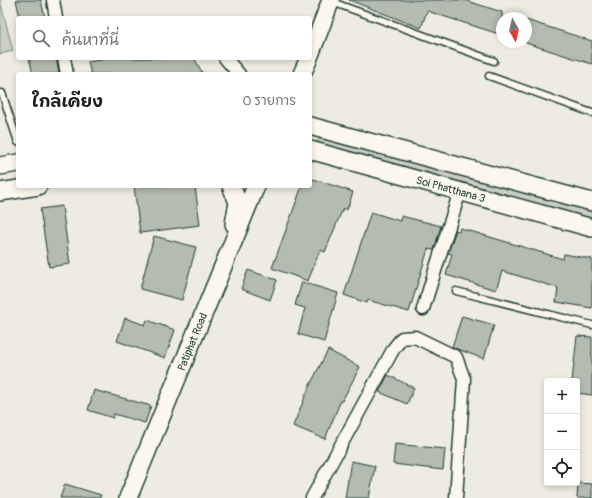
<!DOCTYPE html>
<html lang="th">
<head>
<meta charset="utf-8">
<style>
  :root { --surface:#fff; --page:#f6f6f6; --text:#202124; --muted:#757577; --line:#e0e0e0 }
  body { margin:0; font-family:Pangolin,"Playpen Sans Thai",sans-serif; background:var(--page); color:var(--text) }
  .controls { position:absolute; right:12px; bottom:12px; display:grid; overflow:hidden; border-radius:4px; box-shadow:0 2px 6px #0003 }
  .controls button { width:36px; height:36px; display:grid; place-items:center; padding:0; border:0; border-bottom:1px solid var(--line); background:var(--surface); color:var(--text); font:20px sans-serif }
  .compass { position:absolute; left:496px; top:12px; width:36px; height:36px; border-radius:50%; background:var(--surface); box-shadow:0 2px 6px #0003; rotate:172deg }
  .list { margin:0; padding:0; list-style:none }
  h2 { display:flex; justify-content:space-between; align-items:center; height:52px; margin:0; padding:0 16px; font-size:17px }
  h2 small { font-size:13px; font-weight:400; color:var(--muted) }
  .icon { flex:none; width:22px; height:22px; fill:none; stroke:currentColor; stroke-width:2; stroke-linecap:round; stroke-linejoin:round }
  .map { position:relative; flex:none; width:592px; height:498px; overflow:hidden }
  .search { position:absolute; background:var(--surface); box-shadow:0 2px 6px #0003; left:16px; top:16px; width:296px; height:44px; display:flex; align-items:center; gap:10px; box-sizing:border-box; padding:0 14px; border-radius:4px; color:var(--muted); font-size:15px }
  .panel { position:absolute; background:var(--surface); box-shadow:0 2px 6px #0003; left:16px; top:72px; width:296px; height:116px; border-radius:4px }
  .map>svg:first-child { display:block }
  .green { fill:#cbcfc4; stroke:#75867c }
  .building { fill:#b4bbb0; stroke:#1f3d34 }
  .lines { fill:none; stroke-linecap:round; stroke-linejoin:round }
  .lane-casing { stroke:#1f3d34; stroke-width:9 }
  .street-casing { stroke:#1f3d34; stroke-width:15 }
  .secondary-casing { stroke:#1f3d34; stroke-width:20 }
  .lane { stroke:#fbf7ec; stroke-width:6 }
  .street { stroke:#fbf7ec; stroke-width:12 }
  .secondary { stroke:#fbf7ec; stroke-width:17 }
  .labels { text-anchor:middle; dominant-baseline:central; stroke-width:3; stroke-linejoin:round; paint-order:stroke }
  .street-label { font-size:11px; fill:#1f3d34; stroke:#fbf7ec }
</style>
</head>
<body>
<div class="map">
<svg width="592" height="498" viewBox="0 0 592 498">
  <rect width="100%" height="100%" fill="#eeece1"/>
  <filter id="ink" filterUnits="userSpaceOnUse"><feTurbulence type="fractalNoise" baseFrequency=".025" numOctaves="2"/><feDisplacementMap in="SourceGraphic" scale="8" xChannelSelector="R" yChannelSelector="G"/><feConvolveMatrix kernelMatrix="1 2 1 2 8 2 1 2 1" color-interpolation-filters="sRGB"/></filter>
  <g filter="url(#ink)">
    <g class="green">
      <polygon points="0,0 13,51 0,54"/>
      <polygon points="322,138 592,209 592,219 321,147 316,142"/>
    </g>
    <g class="building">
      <polygon points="16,0 41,0 45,18 20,18"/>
      <polygon points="349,0 464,0 502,12 502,35 427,11 421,28"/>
      <polygon points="526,20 592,41 592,64 526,43"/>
      <polygon points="29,58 56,58 59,74 33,74"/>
      <polygon points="113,58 194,58 203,74 91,74 88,62"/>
      <polygon points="310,178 353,192 347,210 343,208 325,252 320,250 308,281 272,268 302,186 310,186"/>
      <polygon points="134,186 195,186 200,225 140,233"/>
      <polygon points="62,206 70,264 49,267 40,209"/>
      <polygon points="371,212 400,221 401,216 441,226 434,250 428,249 409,312 368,300 367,303 344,295"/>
      <polygon points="460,228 563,259 564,254 592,259 592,308 556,302 558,288 502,271 496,290 446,275 452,254 448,253 456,230 459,231"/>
      <polygon points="154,236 196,247 182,300 140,289"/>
      <polygon points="248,270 277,280 270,300 241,289"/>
      <polygon points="302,282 338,293 324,342 298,334 305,308 295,305"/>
      <polygon points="462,316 494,325 484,359 452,347"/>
      <polygon points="125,318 145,325 147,320 175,330 165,358 117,341"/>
      <polygon points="577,336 592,337 592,395 577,393 577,381 572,381"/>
      <polygon points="328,350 360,367 342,401 341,400 325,439 293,426 310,385"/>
      <polygon points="388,375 414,388 407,404 379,392"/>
      <polygon points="94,390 151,406 145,423 114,414 113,418 88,410"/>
      <polygon points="395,444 445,449 443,470 393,464"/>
      <polygon points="351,461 375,466 369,498 345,498"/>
      <polygon points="578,483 592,484 592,498 577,498"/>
      <polygon points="65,484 101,495 100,498 60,498"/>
    </g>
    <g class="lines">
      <defs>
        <g id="lane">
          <polyline points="332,2 494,61"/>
          <polyline points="489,76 592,113"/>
          <polyline points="0,93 2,93 18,142"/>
          <polyline points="456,291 592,325"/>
        </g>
        <g id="street">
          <polyline points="53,0 56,18"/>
          <polyline points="64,58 67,74"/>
          <polyline points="225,58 239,74"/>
          <polyline points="423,309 460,191"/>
          <polyline points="312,498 394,348 402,338 415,337 456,357 464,379 456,498"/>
        </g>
        <g id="secondary">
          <polyline points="310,55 331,0"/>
          <polyline points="302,74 309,58"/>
          <polyline points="310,126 592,202"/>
          <path id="s1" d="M310,150L592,228"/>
          <polyline points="0,166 18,163"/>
          <polyline points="231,186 238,202 234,224"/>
          <polyline points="0,192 38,186"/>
          <path id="s2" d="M128,498L256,186"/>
        </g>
      </defs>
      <use href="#lane" class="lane-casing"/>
      <use href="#street" class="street-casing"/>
      <use href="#secondary" class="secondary-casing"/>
      <use href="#lane" class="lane"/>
      <use href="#street" class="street"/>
      <use href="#secondary" class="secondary"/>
    </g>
  </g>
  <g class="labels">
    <g class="street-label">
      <text stroke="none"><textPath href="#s1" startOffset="146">Soi Phatthana 3</textPath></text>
      <text stroke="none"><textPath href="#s2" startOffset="169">Patiphat Road</textPath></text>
    </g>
  </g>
</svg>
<div class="controls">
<button>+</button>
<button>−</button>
<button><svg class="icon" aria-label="locate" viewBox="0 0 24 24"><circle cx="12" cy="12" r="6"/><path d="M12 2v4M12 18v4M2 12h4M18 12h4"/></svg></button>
</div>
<svg class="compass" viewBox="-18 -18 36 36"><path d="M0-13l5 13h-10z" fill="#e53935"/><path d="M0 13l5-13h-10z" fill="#757577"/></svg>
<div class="search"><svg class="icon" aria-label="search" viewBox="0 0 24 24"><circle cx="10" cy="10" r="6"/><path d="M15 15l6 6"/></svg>ค้นหาที่นี่</div>
<section class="panel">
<h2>ใกล้เคียง<small>0 รายการ</small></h2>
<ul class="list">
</ul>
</section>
</div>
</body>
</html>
